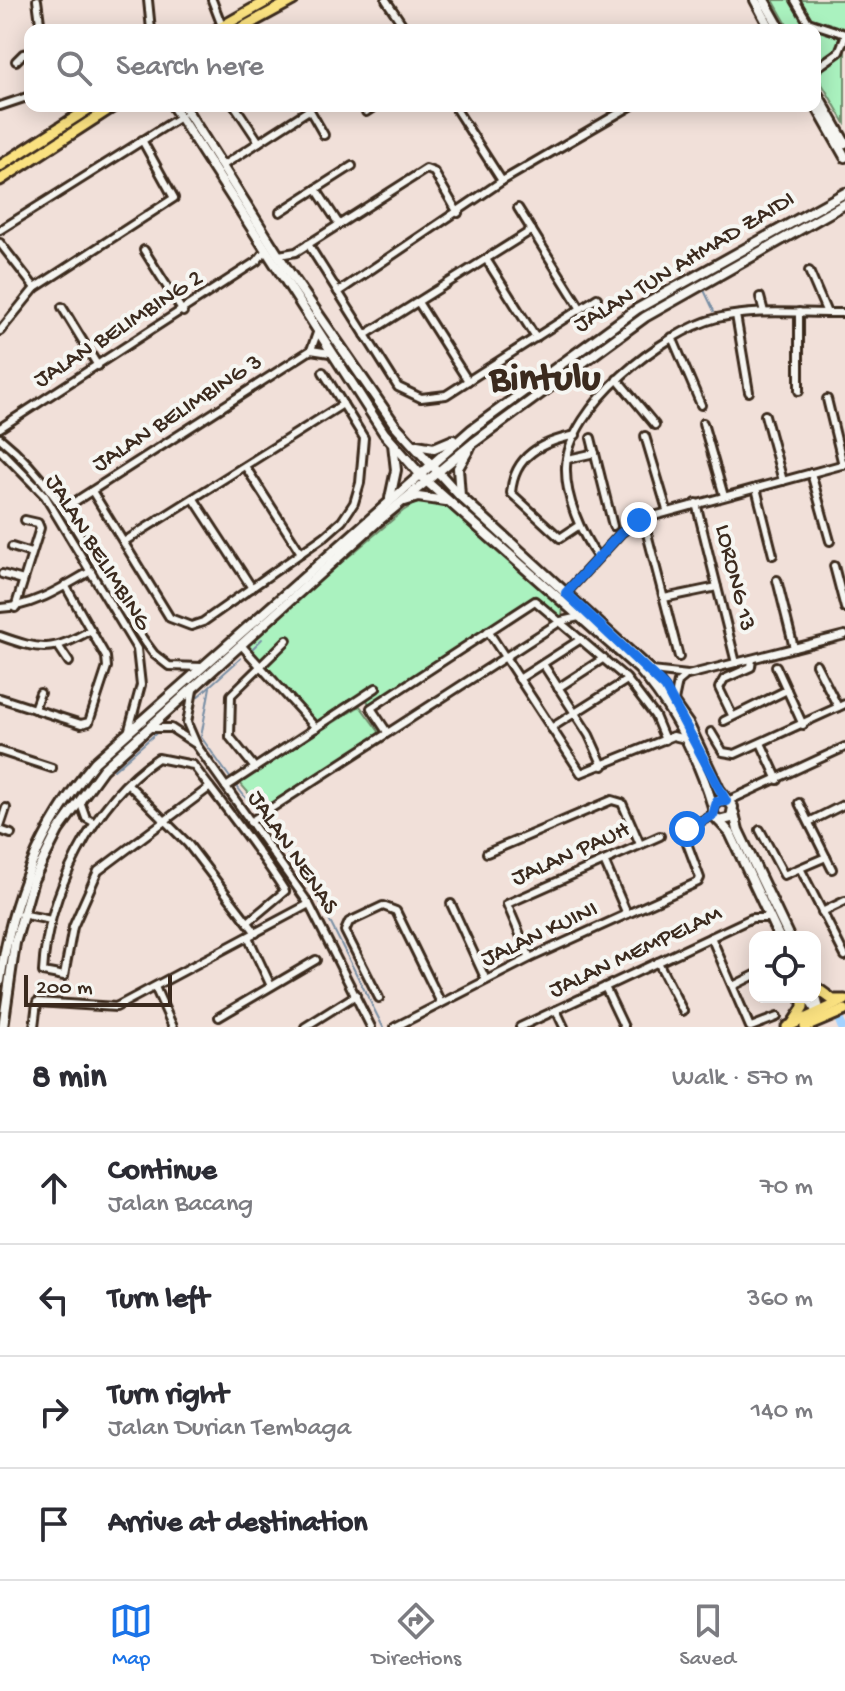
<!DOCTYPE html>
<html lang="en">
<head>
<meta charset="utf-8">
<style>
  :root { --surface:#fff; --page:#f7f7f7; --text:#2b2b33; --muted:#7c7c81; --line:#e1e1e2; --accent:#1a73e8 }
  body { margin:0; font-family:"Gochi Hand",sans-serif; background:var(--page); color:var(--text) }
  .controls { position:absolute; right:24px; bottom:24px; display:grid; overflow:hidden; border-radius:16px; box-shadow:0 4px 20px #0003 }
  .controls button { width:72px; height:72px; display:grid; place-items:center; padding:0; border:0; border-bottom:2px solid var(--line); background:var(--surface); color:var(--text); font:40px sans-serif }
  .scale { position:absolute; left:24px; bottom:20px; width:148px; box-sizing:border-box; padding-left:8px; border:4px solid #3b2a1e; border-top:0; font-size:22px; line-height:28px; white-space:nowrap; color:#3b2a1e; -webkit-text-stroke:6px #f6f6f2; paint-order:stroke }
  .stop { position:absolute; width:24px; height:24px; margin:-18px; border:6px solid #1a73e8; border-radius:50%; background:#fff }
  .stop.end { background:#1a73e8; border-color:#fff; box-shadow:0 2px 8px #0008 }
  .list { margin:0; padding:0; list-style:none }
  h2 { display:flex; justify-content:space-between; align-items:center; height:104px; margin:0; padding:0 32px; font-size:34px }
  h2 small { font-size:26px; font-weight:400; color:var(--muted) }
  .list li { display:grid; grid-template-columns:52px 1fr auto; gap:24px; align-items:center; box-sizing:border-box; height:112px; padding:0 32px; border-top:2px solid var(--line) }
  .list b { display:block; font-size:30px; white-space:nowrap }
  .list p { margin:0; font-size:26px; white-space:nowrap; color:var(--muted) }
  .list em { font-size:26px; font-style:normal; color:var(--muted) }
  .icon { flex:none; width:44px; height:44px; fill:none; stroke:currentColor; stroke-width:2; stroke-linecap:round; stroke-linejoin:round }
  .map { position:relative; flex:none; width:845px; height:1027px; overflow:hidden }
  .search { position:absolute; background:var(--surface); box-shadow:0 4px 20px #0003; left:24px; right:24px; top:24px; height:88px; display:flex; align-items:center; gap:20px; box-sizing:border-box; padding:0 28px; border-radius:16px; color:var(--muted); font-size:30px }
  .sheet { height:552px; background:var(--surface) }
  nav { display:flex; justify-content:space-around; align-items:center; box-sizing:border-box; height:112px; border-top:2px solid var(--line); background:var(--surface); font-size:22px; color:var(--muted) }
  nav a { display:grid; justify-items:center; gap:4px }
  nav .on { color:var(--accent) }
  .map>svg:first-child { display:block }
  .green { fill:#aaf2bf; stroke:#728e6e; stroke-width:2 }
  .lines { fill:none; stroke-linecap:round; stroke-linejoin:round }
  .stream { stroke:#798fa5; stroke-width:2 }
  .river { stroke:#a3d2ff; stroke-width:9 }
  .street-casing { stroke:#3b2a1e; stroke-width:12 }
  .secondary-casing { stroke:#3b2a1e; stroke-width:14 }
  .primary-casing { stroke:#3b2a1e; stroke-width:15 }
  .street { stroke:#f6f6f2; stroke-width:6 }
  .secondary { stroke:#f6f6f2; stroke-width:8 }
  .primary { stroke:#fae180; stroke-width:9 }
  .route { stroke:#1a73e8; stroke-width:10 }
  .labels { text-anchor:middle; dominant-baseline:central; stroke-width:8; stroke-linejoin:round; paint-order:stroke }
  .street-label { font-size:24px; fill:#3b2a1e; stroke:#f6f6f2 }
  .town-label { font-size:40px; font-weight:bold; fill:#3b2a1e; stroke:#f6f6f2 }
</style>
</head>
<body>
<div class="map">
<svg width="845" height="1027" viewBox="0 0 845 1027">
  <rect width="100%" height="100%" fill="#f1e0d9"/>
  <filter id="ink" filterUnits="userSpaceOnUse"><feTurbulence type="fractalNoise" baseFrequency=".0125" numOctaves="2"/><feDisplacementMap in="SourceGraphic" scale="16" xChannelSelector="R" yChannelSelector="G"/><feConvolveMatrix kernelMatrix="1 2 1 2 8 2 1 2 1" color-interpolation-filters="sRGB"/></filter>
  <g filter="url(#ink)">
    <g class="green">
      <polygon points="773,0 845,0 845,123 815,72 815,30 790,30"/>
      <polygon points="419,501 448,508 564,603 561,621 538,601 371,708 365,696 316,728 242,646 403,511"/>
      <polygon points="360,706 380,733 263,810 239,782"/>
    </g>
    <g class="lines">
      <g class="stream">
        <polyline points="803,232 821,222"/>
        <polyline points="703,288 714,311"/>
        <polyline points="253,648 262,639"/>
        <polyline points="210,687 201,737 231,779"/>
        <polyline points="194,700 241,658"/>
        <polyline points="114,770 161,729"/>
        <polyline points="235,784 258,814"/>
        <polyline points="261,819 316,894 383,1027"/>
      </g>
      <polyline class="river" points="840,1022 842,1027"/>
      <defs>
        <g id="street">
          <polyline points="37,0 41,30"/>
          <polyline points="148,0 151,30"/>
          <polyline points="212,0 222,26"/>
          <polyline points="386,0 406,30"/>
          <polyline points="795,0 808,22 845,34"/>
          <polyline points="16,61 23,54 30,53"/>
          <polyline points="815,69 839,52 845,37"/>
          <polyline points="0,106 30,96"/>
          <polyline points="235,106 259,142"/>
          <polyline points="308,107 324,135"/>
          <polyline points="366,112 375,106"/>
          <polyline points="222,166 309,110"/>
          <polyline points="502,181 631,106"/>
          <polyline points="316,189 339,224"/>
          <polyline points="518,208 581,309"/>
          <polyline points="280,212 352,166"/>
          <polyline points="0,230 180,117"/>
          <polyline points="0,243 35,288"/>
          <polyline points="308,244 398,387 421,398 446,395 597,298"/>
          <polyline points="144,250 183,312"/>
          <polyline points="279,255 296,252 426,169 434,172 458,213"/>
          <polyline points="486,259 536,338"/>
          <polyline points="809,271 827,313"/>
          <polyline points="338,292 502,181 454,106"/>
          <polyline points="760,297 764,312"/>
          <polyline points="418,302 468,381"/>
          <polyline points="62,307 98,366"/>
          <polyline points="736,315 749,392"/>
          <polyline points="0,331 35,288 174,198 142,140"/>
          <polyline points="365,335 532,230"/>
          <polyline points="672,337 701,405"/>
          <polyline points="311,350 330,353"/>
          <polyline points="617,379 655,425"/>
          <polyline points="799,391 799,312"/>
          <polyline points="827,399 843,465"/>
          <polyline points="765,415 783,481"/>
          <polyline points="703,423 724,496"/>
          <polyline points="0,428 257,261 265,251"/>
          <path d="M576,435C542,442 514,455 511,493L560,538L578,526"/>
          <polyline points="645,436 667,510"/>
          <path d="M0,438C72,496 99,583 154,654L169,666L202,667"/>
          <polyline points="591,438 613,526"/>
          <polyline points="0,450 45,496 137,649 141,685 128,733"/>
          <polyline points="568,459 595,453"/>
          <polyline points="245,466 301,553"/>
          <polyline points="811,473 830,541"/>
          <polyline points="756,488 773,555"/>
          <polyline points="92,491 170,618 191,626 203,622 325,536 342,521 354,503 360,483 364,438 323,372"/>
          <polyline points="194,499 252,588"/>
          <polyline points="696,503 736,663"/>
          <polyline points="65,508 311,350 317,333"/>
          <polyline points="643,518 679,657"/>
          <polyline points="125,541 343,404"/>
          <polyline points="12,547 31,553"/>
          <path d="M598,558C581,533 565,498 566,467C568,407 663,332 717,318C759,308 802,314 845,313"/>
          <polyline points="834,566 845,608"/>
          <polyline points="2,574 23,580"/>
          <polyline points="777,580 794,648"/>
          <polyline points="566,593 621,533 639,520 845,464"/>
          <polyline points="664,598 717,587"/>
          <path d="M0,608C33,607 63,587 91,571"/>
          <polyline points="15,608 40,528 38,523 25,520"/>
          <polyline points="488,631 581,773 673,736 685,739"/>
          <path d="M0,636C42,651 52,652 91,630"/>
          <polyline points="242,646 316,728"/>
          <polyline points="59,647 69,662"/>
          <polyline points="543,664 589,735 603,766"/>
          <polyline points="816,664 838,707"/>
          <polyline points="776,666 803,725"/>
          <polyline points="651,671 688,675 845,635"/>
          <polyline points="519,679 581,639"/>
          <polyline points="558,688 604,658"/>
          <polyline points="193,690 187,723 197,746 309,904 371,1027"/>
          <polyline points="0,698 81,724 89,722 107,667 106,657 65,585"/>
          <polyline points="674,701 678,682 684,677"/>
          <polyline points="34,709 40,693"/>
          <polyline points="732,715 719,688 724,679 751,667 752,659"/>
          <polyline points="724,721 787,690"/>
          <polyline points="151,728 171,728 194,743"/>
          <polyline points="551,728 627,680"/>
          <polyline points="387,732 371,708 535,601 626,678 655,716 665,740"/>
          <polyline points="711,732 723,752 735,754 845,704"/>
          <polyline points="761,743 778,780"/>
          <polyline points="0,751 52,768"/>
          <polyline points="255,768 230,737 231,695 287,640"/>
          <polyline points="129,785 188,844 256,933"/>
          <path d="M210,787L98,871L73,927L64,976L43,972C47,895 93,801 158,758L193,765C224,806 257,847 285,891L248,922"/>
          <polyline points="226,787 376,688"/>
          <polyline points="80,801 86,818 95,823"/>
          <polyline points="728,801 845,747"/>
          <polyline points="799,803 832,869"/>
          <polyline points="250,822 561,621 579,617"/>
          <polyline points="809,822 845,804"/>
          <polyline points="0,826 6,808"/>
          <polyline points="0,830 11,834"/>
          <polyline points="760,830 784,875 826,857"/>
          <polyline points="487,853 612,800 622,803 640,844"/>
          <polyline points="604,861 627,914"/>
          <polyline points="801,870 845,956"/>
          <polyline points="451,904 486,980"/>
          <polyline points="822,912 845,901"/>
          <polyline points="21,914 51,920"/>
          <polyline points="248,937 271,986"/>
          <polyline points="711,937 750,1027"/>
          <polyline points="530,958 507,904 660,836"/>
          <polyline points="658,962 683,1011"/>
          <polyline points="733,986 755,975"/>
          <polyline points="155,987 173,1027"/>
          <polyline points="605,987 624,1027"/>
          <polyline points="379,998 345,931 349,922 383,906 396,911 441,1003"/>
          <polyline points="556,1010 564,1027"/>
          <polyline points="219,1017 316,960"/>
          <polyline points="34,1027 37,1002 116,1007 309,904"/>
          <polyline points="305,1027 356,995"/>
          <polyline points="395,1027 530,958 698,882 700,878 684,835 691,826 713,815"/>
          <polyline points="520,1027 752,918 770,918"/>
          <polyline points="751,1027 777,1017"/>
        </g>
        <g id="secondary">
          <polyline points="755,0 771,30"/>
          <polyline points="764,0 781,30"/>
          <polyline points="815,90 845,143"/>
          <polyline points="815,104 845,157"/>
          <path d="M173,106L384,433L426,481L639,669C673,708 698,757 713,807"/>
          <polyline points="184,106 287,269 395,425 460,496 651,671 689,725 719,789 733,807 731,818 719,821 713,815 713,807 720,800 726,801"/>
          <polyline points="417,445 434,448 453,440"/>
          <polyline points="460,496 458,468 469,449"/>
          <polyline points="390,498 396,470 393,444"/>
          <polyline points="405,501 418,497 446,501"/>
          <polyline points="734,813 738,830 789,937"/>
          <polyline points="719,821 730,833 779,937"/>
          <path d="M0,981C12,897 40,828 95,762L471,430L637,309L845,193"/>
          <polyline points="815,994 821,1016"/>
          <polyline points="808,997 819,1016"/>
          <polyline points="3,1027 15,943 33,880 58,831 103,769 376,523 473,443 645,317 845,204"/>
        </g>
        <g id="primary">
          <polyline points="216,30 269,0"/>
          <polyline points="238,30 293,0"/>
          <polyline points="0,166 93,106"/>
          <polyline points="0,180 114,106"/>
          <polyline points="815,987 833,1000 843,1000"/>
          <polyline points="793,1023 803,1008 803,997"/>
          <polyline points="787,1027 845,1000"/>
          <polyline points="805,1027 845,1010"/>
        </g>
      </defs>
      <use href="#street" class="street-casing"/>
      <use href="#secondary" class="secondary-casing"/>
      <use href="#primary" class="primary-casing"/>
      <use href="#street" class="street"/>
      <use href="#secondary" class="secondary"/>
      <use href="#primary" class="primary"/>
    </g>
  </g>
  <g class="lines" filter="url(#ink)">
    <polyline class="route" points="639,520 621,533 566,593 665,687 726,801 717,802 713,815 687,829"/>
  </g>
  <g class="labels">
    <g class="street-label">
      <text transform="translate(685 263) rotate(-31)">JALAN TUN AHMAD ZAIDI</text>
      <text transform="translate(119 330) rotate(-33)">JALAN BELIMBING 2</text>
      <text transform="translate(178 414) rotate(-33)">JALAN BELIMBING 3</text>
      <text transform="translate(97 553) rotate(58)">JALAN BELIMBING</text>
      <text transform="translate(734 578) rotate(76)">LORONG 13</text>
      <text transform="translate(292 853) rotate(56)">JALAN NENAS</text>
      <text transform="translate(571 855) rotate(-24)">JALAN PAUH</text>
      <text transform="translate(540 935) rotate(-25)">JALAN KUINI</text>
      <text transform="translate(636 953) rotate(-25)">JALAN MEMPELAM</text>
    </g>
    <g class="town-label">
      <text x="545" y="380">Bintulu</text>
    </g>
  </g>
</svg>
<div class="controls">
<button><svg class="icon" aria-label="locate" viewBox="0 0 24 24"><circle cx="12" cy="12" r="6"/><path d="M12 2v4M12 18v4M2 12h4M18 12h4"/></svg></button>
</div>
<div class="scale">200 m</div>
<div class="stop" style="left:687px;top:829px"></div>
<div class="stop end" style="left:639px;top:520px"></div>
<div class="search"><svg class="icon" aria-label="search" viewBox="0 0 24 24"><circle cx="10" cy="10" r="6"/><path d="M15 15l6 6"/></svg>Search here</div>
</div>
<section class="sheet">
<h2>8 min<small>Walk · 570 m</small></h2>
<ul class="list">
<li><svg class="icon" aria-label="ahead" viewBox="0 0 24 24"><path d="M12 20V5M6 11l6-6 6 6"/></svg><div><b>Continue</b><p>Jalan Bacang</p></div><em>70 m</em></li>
<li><svg class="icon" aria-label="left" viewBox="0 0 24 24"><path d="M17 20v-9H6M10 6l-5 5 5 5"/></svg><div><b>Turn left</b></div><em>360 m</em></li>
<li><svg class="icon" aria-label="right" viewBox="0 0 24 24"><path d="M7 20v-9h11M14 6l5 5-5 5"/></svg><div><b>Turn right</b><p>Jalan Durian Tembaga</p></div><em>140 m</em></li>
<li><svg class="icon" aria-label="arrive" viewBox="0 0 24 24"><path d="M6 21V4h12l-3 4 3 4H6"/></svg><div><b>Arrive at destination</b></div></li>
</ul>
</section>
<nav>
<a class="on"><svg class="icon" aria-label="map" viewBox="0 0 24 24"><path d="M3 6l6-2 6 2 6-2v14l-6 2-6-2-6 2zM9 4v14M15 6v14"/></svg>Map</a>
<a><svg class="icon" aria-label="directions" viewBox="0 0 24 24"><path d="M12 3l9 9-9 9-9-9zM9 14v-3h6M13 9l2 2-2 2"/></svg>Directions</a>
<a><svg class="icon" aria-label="saved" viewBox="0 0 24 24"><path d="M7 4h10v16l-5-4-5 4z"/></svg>Saved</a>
</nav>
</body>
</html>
